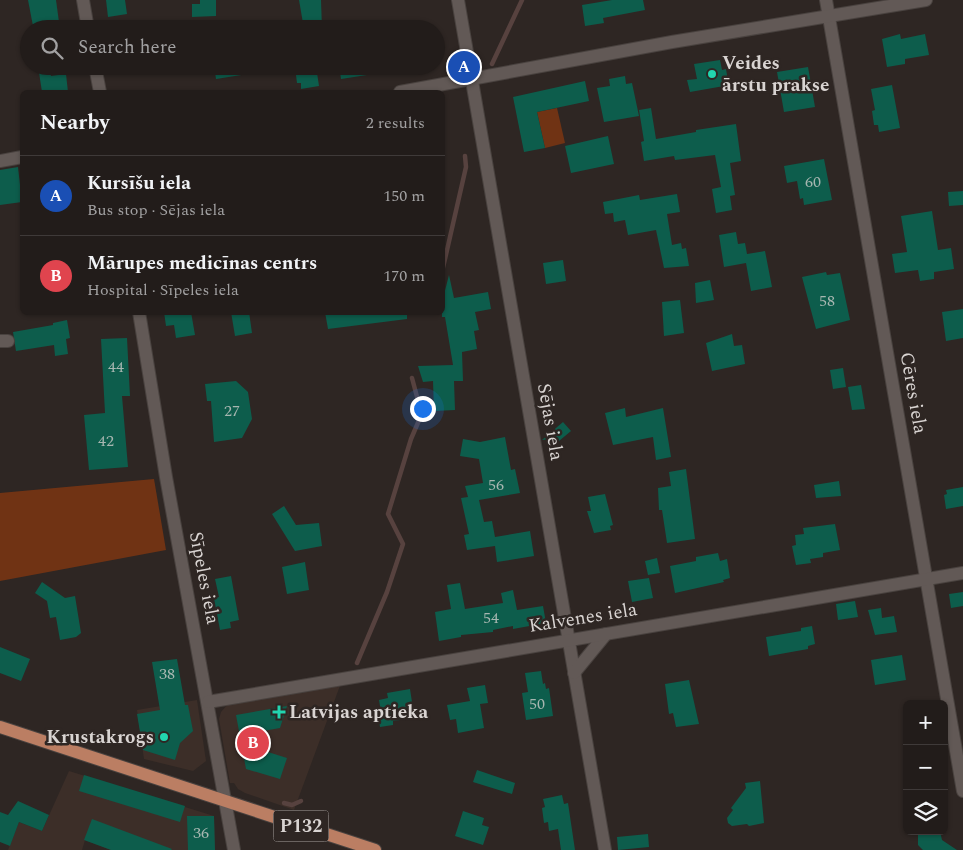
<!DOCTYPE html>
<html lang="en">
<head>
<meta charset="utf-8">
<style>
  :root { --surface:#221c1a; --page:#2a2523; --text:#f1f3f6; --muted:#a2a1a2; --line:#3f3a39; --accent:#d93025 }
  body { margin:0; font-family:Spectral,serif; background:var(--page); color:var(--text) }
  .controls { position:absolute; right:15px; bottom:15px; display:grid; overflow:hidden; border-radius:8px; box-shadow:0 1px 4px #0004 }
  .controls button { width:45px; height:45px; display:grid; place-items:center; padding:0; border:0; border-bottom:1px solid var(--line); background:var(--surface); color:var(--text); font:25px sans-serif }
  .you { position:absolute; left:422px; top:408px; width:18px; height:18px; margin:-12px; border:4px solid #fff; border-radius:50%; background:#1a73e8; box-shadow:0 0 0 8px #1a73e833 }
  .badge { display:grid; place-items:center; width:32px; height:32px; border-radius:50%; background:var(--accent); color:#fff; font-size:16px; font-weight:700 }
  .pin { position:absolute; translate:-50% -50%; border:2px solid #fff; box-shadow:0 1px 5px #0006 }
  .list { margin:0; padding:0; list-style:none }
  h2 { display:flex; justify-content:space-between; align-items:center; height:65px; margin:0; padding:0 20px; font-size:21px }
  h2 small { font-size:16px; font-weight:400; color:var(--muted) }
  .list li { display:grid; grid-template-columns:32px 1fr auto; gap:15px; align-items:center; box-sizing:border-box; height:80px; padding:0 20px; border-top:1px solid var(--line) }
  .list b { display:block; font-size:19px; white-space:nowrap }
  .list p { margin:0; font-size:16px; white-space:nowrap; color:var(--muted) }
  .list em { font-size:16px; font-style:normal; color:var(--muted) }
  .icon { flex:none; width:28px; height:28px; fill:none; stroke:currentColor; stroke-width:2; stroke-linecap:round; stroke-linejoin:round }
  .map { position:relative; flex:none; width:963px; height:850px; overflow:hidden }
  .search { position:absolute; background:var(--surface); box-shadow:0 1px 4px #0004; left:20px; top:20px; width:425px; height:55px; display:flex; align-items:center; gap:12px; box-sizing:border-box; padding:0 18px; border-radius:28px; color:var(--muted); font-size:19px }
  .panel { position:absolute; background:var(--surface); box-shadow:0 1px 4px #0004; left:20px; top:90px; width:425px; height:225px; border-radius:8px }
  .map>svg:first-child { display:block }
  .built { fill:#3c2e28 }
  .green { fill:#703314 }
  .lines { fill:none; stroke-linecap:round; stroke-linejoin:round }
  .stream { stroke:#57423f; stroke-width:4.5 }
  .building { fill:#0d5d4c }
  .minor-casing { stroke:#49423f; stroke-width:14 }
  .major-casing { stroke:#49423f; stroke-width:14 }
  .minor { stroke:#625956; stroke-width:12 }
  .major { stroke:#bb7e63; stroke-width:12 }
  .poi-dot { fill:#22d5af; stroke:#2e2623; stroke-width:2 }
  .labels { text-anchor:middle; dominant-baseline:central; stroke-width:5; stroke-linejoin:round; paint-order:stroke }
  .number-label { font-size:16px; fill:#a6b6b0 }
  .shield { fill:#2e2623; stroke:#a6a09e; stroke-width:1 }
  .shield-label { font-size:18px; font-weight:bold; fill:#d9d4d2 }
  .poi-label { font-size:19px; font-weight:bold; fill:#d9d4d2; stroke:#2e2623; text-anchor:start }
  .street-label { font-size:19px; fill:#d9d4d2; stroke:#2e2623 }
</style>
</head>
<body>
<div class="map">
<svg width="963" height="850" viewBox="0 0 963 850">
  <rect width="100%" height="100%" fill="#2e2623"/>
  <g class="built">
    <polygon points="341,683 294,810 245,793 238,789 234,783 230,783 219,719 221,712 229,703"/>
    <polygon points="197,700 206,761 193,771 144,759 137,710"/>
    <polygon points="69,771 214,816 215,850 111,850 85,840 82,850 8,850 19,822 42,831"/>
  </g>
  <g class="green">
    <polygon points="557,108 565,143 545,148 537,112"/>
    <polygon points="154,479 166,550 0,581 0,493"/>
  </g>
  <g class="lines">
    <g class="stream">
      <polyline points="492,64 522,0"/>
      <polyline points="442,272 466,167 465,156"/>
      <polyline points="357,663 387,592 403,544 388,514 411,439 420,418 420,408 412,378"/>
      <polyline points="284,803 292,805 301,801"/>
    </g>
  </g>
  <g class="building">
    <polygon points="28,0 56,0 59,22 33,26"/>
    <polygon points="106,0 125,0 127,14 108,17"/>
    <polygon points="200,0 216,0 216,16 192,17 192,4 200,4"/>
    <polygon points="299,0 321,0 322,29 304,29"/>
    <polygon points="612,0 643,0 645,10 603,18 604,23 585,26 582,5"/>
    <polygon points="900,34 901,39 925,34 929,55 905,59 905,64 887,67 882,39"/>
    <polygon points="720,60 722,70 726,69 728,81 724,82 724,86 690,92 687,80 697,79 694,64"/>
    <polygon points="38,66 49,66 51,76 66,74 68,92 42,92"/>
    <polygon points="214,66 254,66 254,73 216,79"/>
    <polygon points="316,66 319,86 301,89 301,83 297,83 295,67"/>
    <polygon points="339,66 379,66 380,73 341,79"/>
    <polygon points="808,67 815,107 784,112 777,72"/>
    <polygon points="625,76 626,84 632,83 639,116 604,122 597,88 610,86 609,79"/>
    <polygon points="585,81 589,101 537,112 545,148 524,152 513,97"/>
    <polygon points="892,85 900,128 879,132 878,125 874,125 872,111 875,110 871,89"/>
    <polygon points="651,108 656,139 696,132 696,130 736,124 741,161 730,163 735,195 730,196 732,210 716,213 712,189 721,187 715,155 675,160 674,156 644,161 641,142 644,141 639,110"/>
    <polygon points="608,136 614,164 571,173 565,146"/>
    <polygon points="824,159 832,200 804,205 803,198 800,199 797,181 787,183 784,166"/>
    <polygon points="18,167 22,202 0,205 0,170"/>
    <polygon points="963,191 963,205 949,206 948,192"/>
    <polygon points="677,194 680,212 667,214 672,245 681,243 682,249 686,248 689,266 664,268 656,230 628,235 625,220 614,222 613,213 605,214 603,202 639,195 640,200"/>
    <polygon points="932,211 938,250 951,248 954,269 934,272 934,279 920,281 918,270 895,273 892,254 907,252 901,216"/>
    <polygon points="736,232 738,244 745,243 747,254 765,251 772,287 751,291 746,263 724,267 719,235"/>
    <polygon points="563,260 566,281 546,284 543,263"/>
    <polygon points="826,272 827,275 840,273 850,320 816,329 802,277"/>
    <polygon points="449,275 454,298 488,292 491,309 475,312 479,330 474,331 477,349 462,352 463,381 454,381 455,410 434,411 433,381 423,382 418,366 453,365 445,317 442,317 442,302"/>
    <polygon points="710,280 714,300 696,303 695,283"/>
    <polygon points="680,300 684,333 664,336 662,302"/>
    <polygon points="963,309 963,338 946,341 942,312"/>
    <polygon points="164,312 191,312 195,335 176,338 174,325 166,326"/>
    <polygon points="231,312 249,312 252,333 235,336"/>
    <polygon points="325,312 407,312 407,319 328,329"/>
    <polygon points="67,320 70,338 66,339 68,354 55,356 54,345 16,351 13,332 53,325 53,323"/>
    <polygon points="732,334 734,346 742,345 745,364 712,371 706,343"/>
    <polygon points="127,338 130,396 122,396 128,467 89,470 84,415 105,413 101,339"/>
    <polygon points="843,368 846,387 833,389 830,370"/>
    <polygon points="236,381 248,392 252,419 242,438 214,442 211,401 207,401 205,384"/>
    <polygon points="861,385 865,409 852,410 848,387"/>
    <polygon points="625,408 626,417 663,408 671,457 656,460 653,437 613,445 605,413"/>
    <polygon points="563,422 571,431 559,441 558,438 542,440"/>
    <polygon points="505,437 511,470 515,469 520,493 479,500 484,522 492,521 495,537 530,531 534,556 497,562 495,546 467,550 464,535 469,534 461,498 468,497 465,486 483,483 479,459 460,456 463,439 480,442"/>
    <polygon points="686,469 695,539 667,543 662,510 659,510 658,488 671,486 669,472"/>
    <polygon points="839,481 841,496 816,498 814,485"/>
    <polygon points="963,487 963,506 946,509 944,495 947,494 946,490"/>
    <polygon points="605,494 613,525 610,526 611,530 594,533 587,511 591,511 588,497"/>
    <polygon points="284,506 296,525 319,523 322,546 295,551 272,514"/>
    <polygon points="835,524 840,550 823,553 823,557 810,559 811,563 796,565 792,546 796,545 795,535 804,534 803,528"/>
    <polygon points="718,553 720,561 727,559 730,578 723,580 724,582 675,593 670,566 696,561 696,557"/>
    <polygon points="657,558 660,573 648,575 645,561"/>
    <polygon points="305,562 309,590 287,594 282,567"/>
    <polygon points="231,576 239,620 230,622 231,628 220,630 214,598 219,597 215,579"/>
    <polygon points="649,578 653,598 632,602 628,581"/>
    <polygon points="42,582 65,598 75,596 81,633 76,637 60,640 56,617 50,618 47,601 35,593"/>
    <polygon points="460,583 465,609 503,603 501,593 513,590 517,610 543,606 546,623 513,629 513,626 493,630 493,632 461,635 461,637 439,641 435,612 451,609 447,585"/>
    <polygon points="963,592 963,606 951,608 949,594"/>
    <polygon points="855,601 858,617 838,620 836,604"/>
    <polygon points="881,608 882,618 894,616 897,632 875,635 868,610"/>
    <polygon points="812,626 815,644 808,646 808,649 769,656 766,637 801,631 801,628"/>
    <polygon points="0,647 30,659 21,681 0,673"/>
    <polygon points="902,655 906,680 875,685 871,660"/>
    <polygon points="177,659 185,705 188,705 193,731 180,743 175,760 143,750 137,714 160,710 152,662"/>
    <polygon points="541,671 543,684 545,683 546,689 549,688 553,716 526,720 522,693 528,692 525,673"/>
    <polygon points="689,680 699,724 676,727 673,713 669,714 665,684"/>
    <polygon points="485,685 488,703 480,704 484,728 458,733 456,719 450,720 447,705 470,701 467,688"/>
    <polygon points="410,689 414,715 406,716 407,719 393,721 393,725 380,727 377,712 381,712 379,700 388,698 387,693"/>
    <polygon points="287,706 280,728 263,731 268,752 287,758 280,779 246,769 236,715"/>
    <polygon points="477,770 515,783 512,794 473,782"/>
    <polygon points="84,775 185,806 180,822 79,791"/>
    <polygon points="760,781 764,823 749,826 747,824 732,826 728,823 727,818 733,810 731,808 746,788 745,783"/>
    <polygon points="562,795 564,804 568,803 575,850 561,850 558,829 549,831 548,822 544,823 542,808 545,807 543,799"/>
    <polygon points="18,801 49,815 42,831 19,822 10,846 0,842 0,812 8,815"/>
    <polygon points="463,811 484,818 482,825 489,827 483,845 455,836"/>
    <polygon points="187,816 214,816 215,850 188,850"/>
    <polygon points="92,819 172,849 171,850 111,850 84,840"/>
    <polygon points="918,831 940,831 942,840 957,850 923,850 918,845"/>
    <polygon points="648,834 649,847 618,850 617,837"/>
  </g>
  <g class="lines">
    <defs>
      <g id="minor">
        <polyline points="83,0 88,29"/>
        <polyline points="458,0 605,850"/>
        <polyline points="826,0 963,791"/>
        <polyline points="95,66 100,92"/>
        <polyline points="400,92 672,42 926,0"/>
        <polyline points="0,161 22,157"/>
        <polyline points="139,312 166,477 234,850"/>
        <polyline points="0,341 8,341"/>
        <polyline points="574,673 606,634"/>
        <polyline points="208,702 963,573"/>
      </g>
      <polyline id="major" points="0,727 375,850"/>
    </defs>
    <use href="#minor" class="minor-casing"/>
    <use href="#major" class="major-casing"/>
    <use href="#minor" class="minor"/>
    <use href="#major" class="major"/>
  </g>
  <g class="poi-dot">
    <circle cx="712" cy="74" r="5"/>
    <path d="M276.5 704.5h5v5h5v5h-5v5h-5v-5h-5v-5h5z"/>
    <circle cx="164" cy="737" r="5"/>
  </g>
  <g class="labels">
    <g class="number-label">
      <text x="813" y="182">60</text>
      <text x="827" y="301">58</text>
      <text x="116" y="367">44</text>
      <text x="232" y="411">27</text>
      <text x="106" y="441">42</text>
      <text x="496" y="485">56</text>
      <text x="491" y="618">54</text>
      <text x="167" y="674">38</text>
      <text x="537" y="704">50</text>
      <text x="201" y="833">36</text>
    </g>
    <rect class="shield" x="273.5" y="810.5" width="55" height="31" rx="4"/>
    <g class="shield-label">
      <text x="301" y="826">P132</text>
    </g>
    <g class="poi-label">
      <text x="722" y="63">Veides<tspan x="722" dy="22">ārstu prakse</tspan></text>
      <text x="289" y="712">Latvijas aptieka</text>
      <text x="154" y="737" text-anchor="end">Krustakrogs</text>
    </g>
    <g class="street-label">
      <text transform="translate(913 393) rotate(80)">Cēres iela</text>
      <text transform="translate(550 422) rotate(80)">Sējas iela</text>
      <text transform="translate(204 578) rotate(79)">Sīpeles iela</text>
      <text transform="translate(583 618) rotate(-9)">Kalvenes iela</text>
    </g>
  </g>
</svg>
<div class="controls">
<button>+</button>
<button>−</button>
<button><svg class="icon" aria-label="layers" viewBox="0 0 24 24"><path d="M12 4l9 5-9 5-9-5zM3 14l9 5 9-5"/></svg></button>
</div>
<div class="you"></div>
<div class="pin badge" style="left:464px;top:67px;background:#1a4fb4">A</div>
<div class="pin badge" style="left:253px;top:743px;background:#e0444e">B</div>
<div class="search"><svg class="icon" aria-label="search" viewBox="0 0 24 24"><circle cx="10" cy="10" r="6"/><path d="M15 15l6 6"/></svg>Search here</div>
<section class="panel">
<h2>Nearby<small>2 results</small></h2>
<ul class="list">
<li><span class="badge" style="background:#1a4fb4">A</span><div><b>Kursīšu iela</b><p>Bus stop · Sējas iela</p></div><em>150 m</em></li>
<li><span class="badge" style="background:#e0444e">B</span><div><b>Mārupes medicīnas centrs</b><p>Hospital · Sīpeles iela</p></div><em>170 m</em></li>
</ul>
</section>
</div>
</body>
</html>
